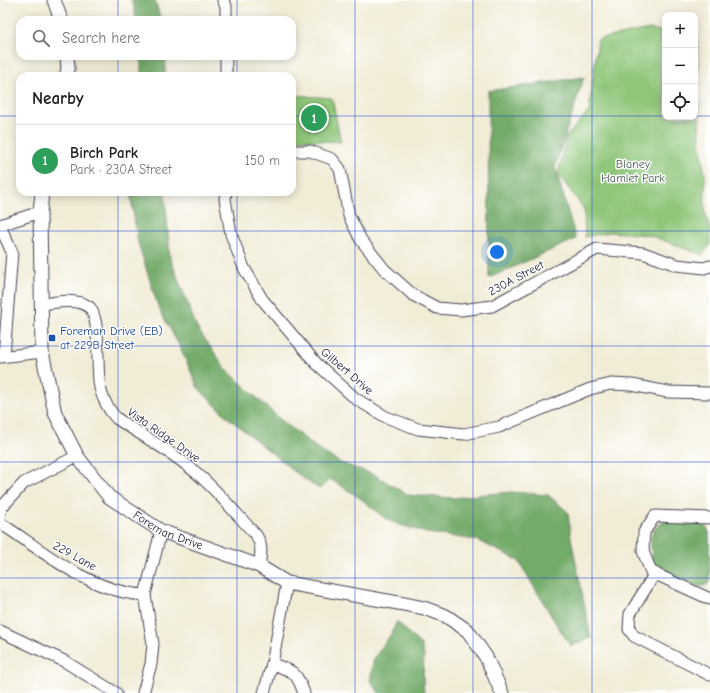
<!DOCTYPE html>
<html lang="en">
<head>
<meta charset="utf-8">
<style>
  :root { --surface:#fff; --page:#f6f6f6; --text:#202124; --muted:#757577; --line:#e0e0e0; --accent:#d1495b }
  body { margin:0; font-family:"Comic Neue",sans-serif; background:var(--page); color:var(--text) }
  .controls { position:absolute; right:12px; top:12px; display:grid; overflow:hidden; border-radius:8px; box-shadow:0 2px 10px #0003 }
  .controls button { width:36px; height:36px; display:grid; place-items:center; padding:0; border:0; border-bottom:1px solid var(--line); background:var(--surface); color:var(--text); font:20px sans-serif }
  .you { position:absolute; left:497px; top:252px; width:14px; height:14px; margin:-10px; border:3px solid #fff; border-radius:50%; background:#1a73e8; box-shadow:0 0 0 6px #1a73e833 }
  .badge { display:grid; place-items:center; width:26px; height:26px; border-radius:50%; background:var(--accent); color:#fff; font-size:13px; font-weight:700 }
  .pin { position:absolute; translate:-50% -50%; border:2px solid #fff; box-shadow:0 1px 4px #0006 }
  .list { margin:0; padding:0; list-style:none }
  h2 { display:flex; justify-content:space-between; align-items:center; height:52px; margin:0; padding:0 16px; font-size:17px }
  h2 small { font-size:13px; font-weight:400; color:var(--muted) }
  .list li { display:grid; grid-template-columns:26px 1fr auto; gap:12px; align-items:center; box-sizing:border-box; height:72px; padding:0 16px; border-top:1px solid var(--line) }
  .list b { display:block; font-size:15px; white-space:nowrap }
  .list p { margin:0; font-size:13px; white-space:nowrap; color:var(--muted) }
  .list em { font-size:13px; font-style:normal; color:var(--muted) }
  .icon { flex:none; width:22px; height:22px; fill:none; stroke:currentColor; stroke-width:2; stroke-linecap:round; stroke-linejoin:round }
  .map { position:relative; flex:none; width:710px; height:693px; overflow:hidden }
  .search { position:absolute; background:var(--surface); box-shadow:0 2px 10px #0003; left:16px; top:16px; width:280px; height:44px; display:flex; align-items:center; gap:10px; box-sizing:border-box; padding:0 14px; border-radius:12px; color:var(--muted); font-size:15px }
  .panel { position:absolute; background:var(--surface); box-shadow:0 2px 10px #0003; left:16px; top:72px; width:280px; height:124px; border-radius:12px }
  .map>svg:first-child { display:block }
  .green { fill:#8fc679; stroke:#58745a }
  .forest { fill:#73ab69; stroke:#4a6652 }
  .lines { fill:none; stroke-linecap:round; stroke-linejoin:round }
  .minor-casing { stroke:#414052; stroke-width:13 }
  .tertiary-casing { stroke:#414052; stroke-width:15 }
  .minor { stroke:#fff; stroke-width:11 }
  .tertiary { stroke:#fff; stroke-width:13 }
  .grid { fill:none; stroke:#1d4ed8; stroke-width:1; stroke-opacity:0.55 }
  .transit-dot { fill:#1a4fb4; stroke:#fff; stroke-width:1.5 }
  .labels { text-anchor:middle; dominant-baseline:central; stroke-width:3; stroke-linejoin:round; paint-order:stroke }
  .park-label { font-size:12px; fill:#485b51; stroke:#fff }
  .street-label { font-size:12px; fill:#22223b; stroke:#fff }
  .transit-label { font-size:12px; fill:#164399; stroke:#fff; text-anchor:start }
</style>
</head>
<body>
<div class="map">
<svg width="710" height="693" viewBox="0 0 710 693">
  <rect width="100%" height="100%" fill="#fff"/>
  <filter id="ink" filterUnits="userSpaceOnUse"><feTurbulence type="fractalNoise" baseFrequency=".025" numOctaves="2"/><feDisplacementMap in="SourceGraphic" scale="8" xChannelSelector="R" yChannelSelector="G"/><feConvolveMatrix kernelMatrix="1 2 1 2 8 2 1 2 1" color-interpolation-filters="sRGB"/></filter>
  <filter id="wash" filterUnits="userSpaceOnUse"><feTurbulence type="fractalNoise" baseFrequency=".012" numOctaves="4" result="noise"/><feDisplacementMap in="SourceGraphic" scale="16" xChannelSelector="R" yChannelSelector="G"/><feGaussianBlur stdDeviation="0.9" result="paint"/><feColorMatrix in="noise" values="0 0 0 0 0 0 0 0 0 0 0 0 0 0 0 0 0 1.4 0 .05"/><feComposite in="paint" operator="in"/></filter>
  <g filter="url(#wash)">
    <rect width="100%" height="100%" fill="#f1ecd6"/>
    <g class="green">
      <polygon points="650,29 665,32 665,117 695,117 695,38 697,38 700,142 705,175 705,212 710,230 710,245 702,255 649,235 610,232 585,237 584,209 558,174 566,137 589,111 598,39"/>
      <polygon points="292,95 332,98 341,142 292,139"/>
    </g>
    <g class="forest">
      <polygon points="131,0 155,0 161,20 136,20 134,7"/>
      <polygon points="141,56 166,56 165,76 141,76"/>
      <polygon points="584,77 555,167 576,239 489,278 488,91"/>
      <polygon points="130,192 165,192 170,258 197,328 226,369 281,420 322,452 341,463 375,475 408,495 453,498 487,494 512,492 548,495 568,512 571,538 591,638 571,646 558,627 518,560 476,540 427,533 403,526 387,520 360,498 330,479 320,489 304,479 226,416 198,388 181,349 159,309 138,243"/>
      <path d="M665,521C674,522 695,521 703,525C706,526 708,529 709,532L710,582C705,586 703,587 697,586C685,582 658,574 653,563C651,558 652,552 651,547C651,531 652,530 665,521Z"/>
      <polygon points="397,621 421,645 424,656 423,677 424,693 379,693 370,681 374,658 391,634"/>
    </g>
  </g>
  <g filter="url(#ink)">
    <g class="lines">
      <defs>
        <g id="minor">
          <polyline points="223,0 226,6 226,20"/>
          <polyline points="226,56 226,76"/>
          <polyline points="292,151 310,151 332,159 340,169 349,216 361,240 384,269 413,295 437,308 461,310 492,306 597,249 643,253 677,265 704,268 710,266"/>
          <polyline points="226,192 225,199 231,234 244,268 262,299 316,363 356,399 386,417 418,429 464,434 499,427 590,389 611,384 632,385 668,392 710,393"/>
          <polyline points="0,225 40,212"/>
          <polyline points="0,226 12,252 4,356"/>
          <path d="M41,304C53,303 68,299 81,303C84,304 89,306 91,309C101,326 96,368 100,388C103,400 108,409 116,418C144,437 176,454 201,477C221,495 238,516 256,535C263,546 261,554 259,566"/>
          <polyline points="0,357 42,352"/>
          <polyline points="0,514 1,508 24,483 77,456"/>
          <polyline points="710,518 655,516 644,532 643,551 651,572 710,599"/>
          <path d="M0,523C45,552 89,592 145,595"/>
          <polyline points="655,573 630,614 629,629 634,636 710,675"/>
          <polyline points="0,631 64,661 116,693"/>
          <path d="M272,664C293,671 296,671 304,693"/>
          <polyline points="143,693 151,664 153,644 145,595 161,531"/>
          <polyline points="264,693 272,664 287,583"/>
        </g>
        <g id="tertiary">
          <polyline points="54,0 61,20"/>
          <polyline points="66,76 68,69 67,56"/>
          <path id="s1" d="M42,192L40,212L42,352L55,413L77,456L109,497L161,531L259,566L287,583L404,604L424,608L446,616L468,631L486,657L502,693"/>
        </g>
      </defs>
      <use href="#minor" class="minor-casing"/>
      <use href="#tertiary" class="tertiary-casing"/>
      <use href="#minor" class="minor"/>
      <use href="#tertiary" class="tertiary"/>
    </g>
  </g>
  <path class="grid" d="M118,0V20M237,0V20M355,0V693M473,0V693M592,0V693M118,56V76M237,56V76M0,116H20M292,116H665M695,116H710M118,192V693M237,192V693M0,231H710M0,346H710M0,462H710M0,578H710"/>
  <rect class="transit-dot" x="48" y="334" width="8" height="8" rx="2"/>
  <g class="labels">
    <g class="park-label">
      <text x="633" y="164">Blaney<tspan x="633" dy="14">Hamlet Park</tspan></text>
    </g>
    <g class="street-label">
      <text transform="translate(516 278) rotate(-28)">230A Street</text>
      <text transform="translate(347 371) rotate(41)">Gilbert Drive</text>
      <text transform="translate(164 435) rotate(35)">Vista Ridge Drive</text>
      <text stroke="none"><textPath href="#s1" startOffset="391">Foreman Drive</textPath></text>
      <text transform="translate(75 556) rotate(29)">229 Lane</text>
    </g>
    <g class="transit-label">
      <text x="60" y="331">Foreman Drive (EB)<tspan x="60" dy="14">at 229B Street</tspan></text>
    </g>
  </g>
</svg>
<div class="controls">
<button>+</button>
<button>−</button>
<button><svg class="icon" aria-label="locate" viewBox="0 0 24 24"><circle cx="12" cy="12" r="6"/><path d="M12 2v4M12 18v4M2 12h4M18 12h4"/></svg></button>
</div>
<div class="you"></div>
<div class="pin badge" style="left:314px;top:118px;background:#2e9e5b">1</div>
<div class="search"><svg class="icon" aria-label="search" viewBox="0 0 24 24"><circle cx="10" cy="10" r="6"/><path d="M15 15l6 6"/></svg>Search here</div>
<section class="panel">
<h2>Nearby<small></small></h2>
<ul class="list">
<li><span class="badge" style="background:#2e9e5b">1</span><div><b>Birch Park</b><p>Park · 230A Street</p></div><em>150 m</em></li>
</ul>
</section>
</div>
</body>
</html>
